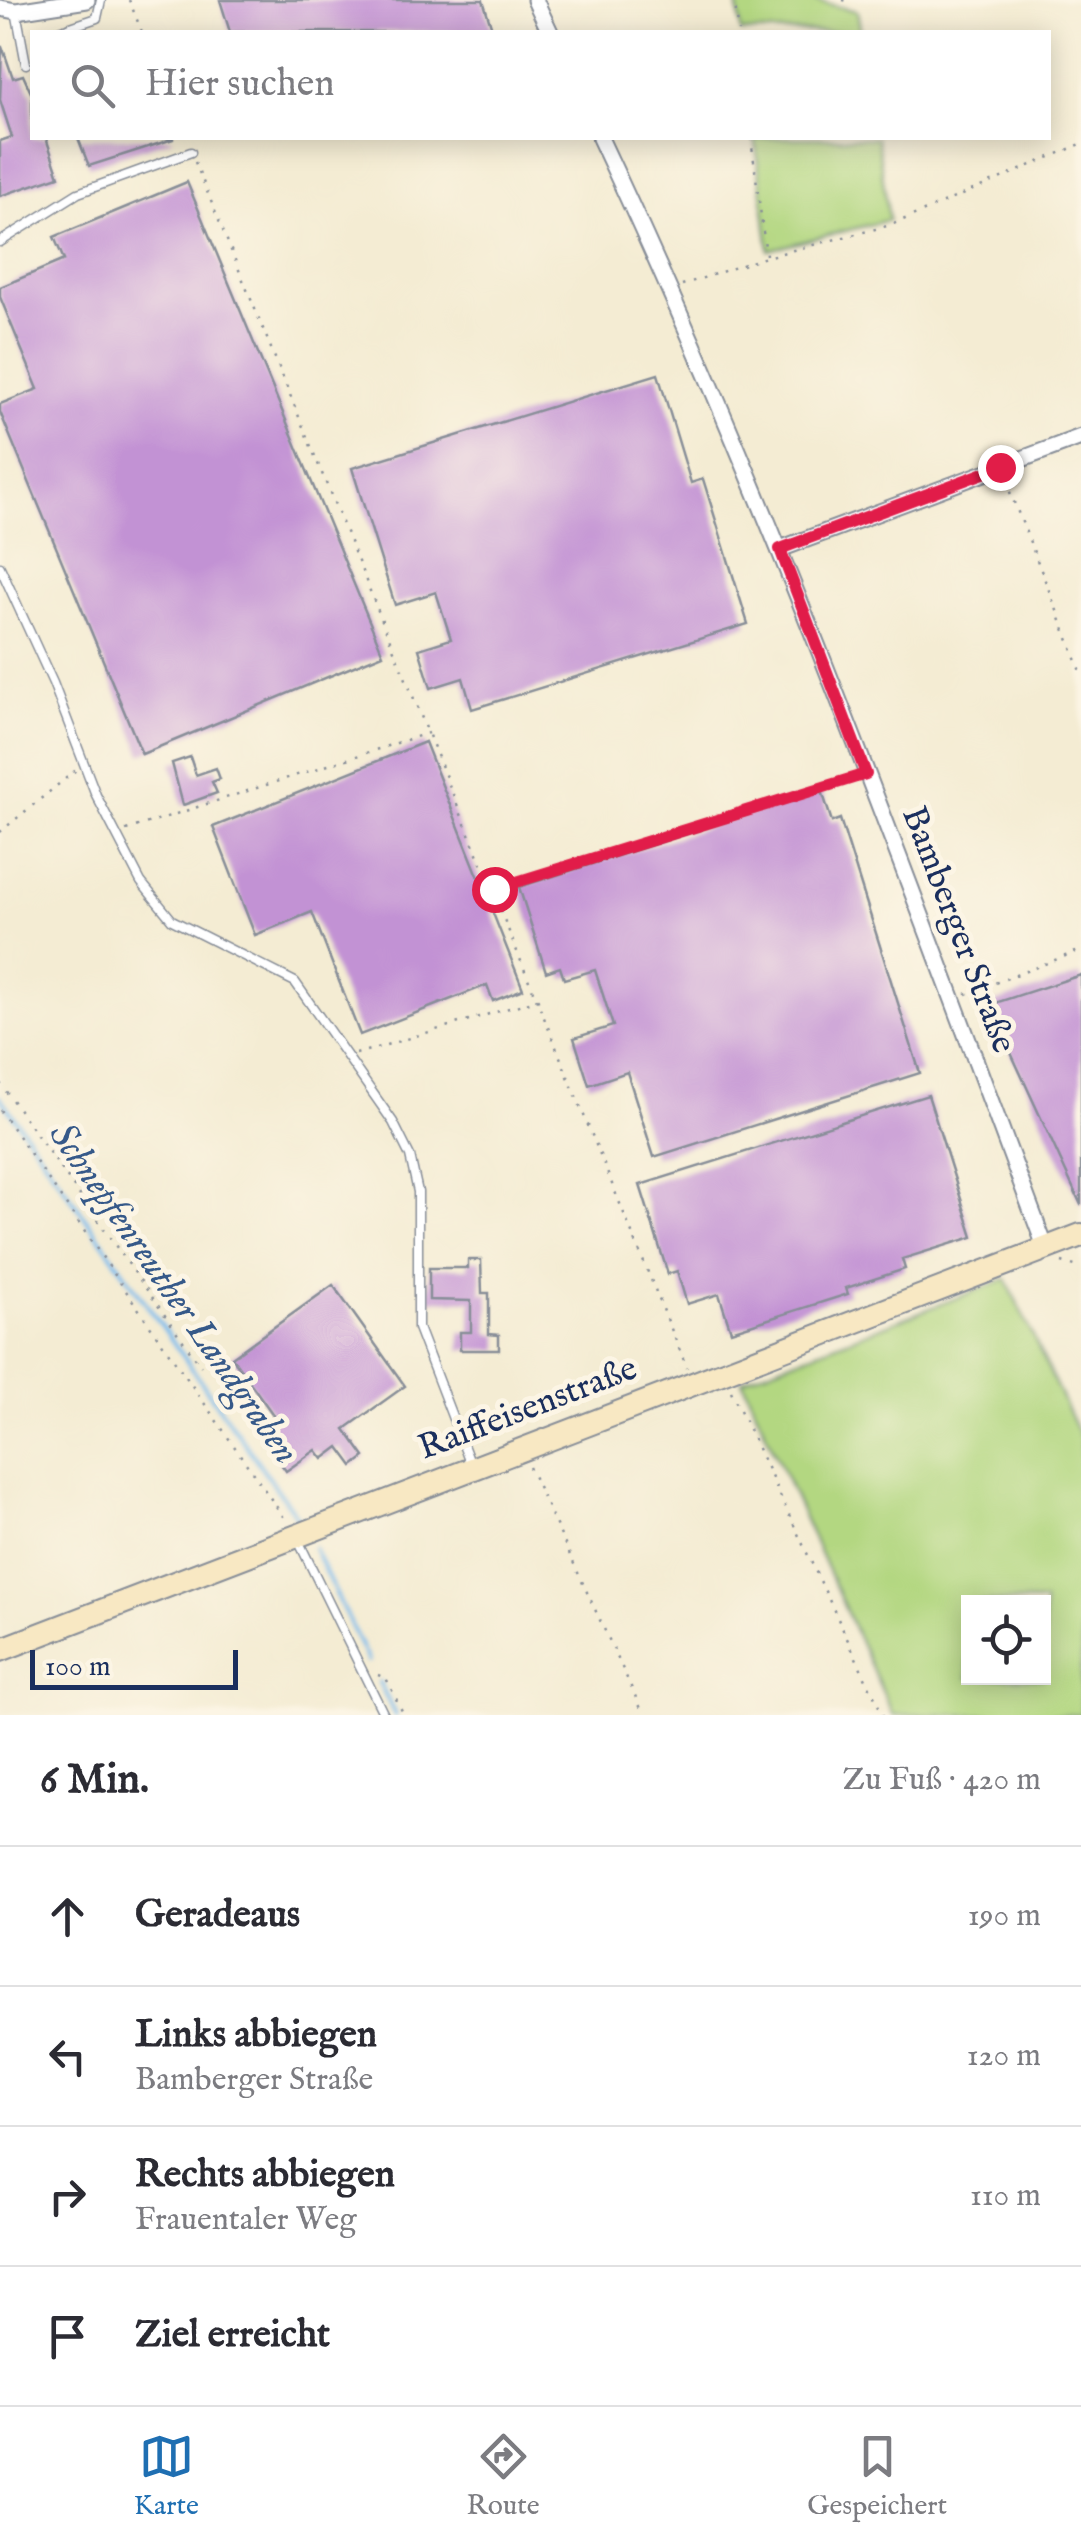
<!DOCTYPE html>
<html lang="de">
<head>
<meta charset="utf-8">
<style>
  :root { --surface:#fff; --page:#f7f7f7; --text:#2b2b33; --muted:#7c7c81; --line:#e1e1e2; --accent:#1f6fb2 }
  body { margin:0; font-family:"IM FELL English",serif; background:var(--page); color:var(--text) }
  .controls { position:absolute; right:30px; bottom:30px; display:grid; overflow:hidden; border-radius:0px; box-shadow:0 5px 25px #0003 }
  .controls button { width:90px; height:90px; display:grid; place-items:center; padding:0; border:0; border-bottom:2px solid var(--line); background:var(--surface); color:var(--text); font:50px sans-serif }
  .scale { position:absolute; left:30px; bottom:25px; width:208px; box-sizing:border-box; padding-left:10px; border:5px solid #1b2f5e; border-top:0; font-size:28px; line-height:35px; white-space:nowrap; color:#1b2f5e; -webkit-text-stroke:8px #fcf5e5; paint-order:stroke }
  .stop { position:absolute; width:30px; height:30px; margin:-22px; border:8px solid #e11d48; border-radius:50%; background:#fff }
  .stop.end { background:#e11d48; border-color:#fff; box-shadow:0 2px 10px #0008 }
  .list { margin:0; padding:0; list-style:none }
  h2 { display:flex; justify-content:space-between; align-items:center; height:130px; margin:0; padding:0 40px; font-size:42px }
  h2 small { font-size:32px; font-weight:400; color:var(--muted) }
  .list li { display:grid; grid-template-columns:65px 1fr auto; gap:30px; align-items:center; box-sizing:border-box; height:140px; padding:0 40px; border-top:2px solid var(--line) }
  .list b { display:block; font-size:38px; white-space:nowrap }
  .list p { margin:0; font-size:32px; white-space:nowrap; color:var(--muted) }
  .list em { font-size:32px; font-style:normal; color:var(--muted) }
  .icon { flex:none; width:55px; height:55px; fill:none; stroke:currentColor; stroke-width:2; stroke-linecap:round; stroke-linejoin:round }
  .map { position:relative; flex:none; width:1081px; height:1715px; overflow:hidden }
  .search { position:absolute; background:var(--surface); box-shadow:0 5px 25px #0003; left:30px; right:30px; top:30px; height:110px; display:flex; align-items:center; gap:25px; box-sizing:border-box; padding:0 35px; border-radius:0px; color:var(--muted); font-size:38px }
  .sheet { height:690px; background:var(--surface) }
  nav { display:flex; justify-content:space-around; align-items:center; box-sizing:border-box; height:140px; border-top:2px solid var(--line); background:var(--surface); font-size:28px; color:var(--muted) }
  nav a { display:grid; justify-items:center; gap:5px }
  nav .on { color:var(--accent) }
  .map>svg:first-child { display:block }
  .green { fill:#b3d781; stroke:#678370; stroke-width:2.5; fill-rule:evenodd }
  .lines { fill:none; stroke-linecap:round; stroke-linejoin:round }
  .stream { stroke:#76bbed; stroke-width:4 }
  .building { fill:#c292d4 }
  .lane-casing { stroke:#888e98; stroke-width:11 }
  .street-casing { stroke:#888e98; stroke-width:19 }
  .secondary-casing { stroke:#888e98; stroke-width:26 }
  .path { stroke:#888e98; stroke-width:2.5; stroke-dasharray:2.5 8; stroke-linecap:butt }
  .lane { stroke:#fff; stroke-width:8 }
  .street { stroke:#fff; stroke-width:15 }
  .secondary { stroke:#f8e8c3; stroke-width:22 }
  .route { stroke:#e11d48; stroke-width:12 }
  .labels { text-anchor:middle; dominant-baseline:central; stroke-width:10; stroke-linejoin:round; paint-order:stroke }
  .street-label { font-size:35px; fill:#1b2f5e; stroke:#fcf5e5 }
  .water-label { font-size:38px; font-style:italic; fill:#365989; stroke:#fcf5e5 }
</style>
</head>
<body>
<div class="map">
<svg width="1081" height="1715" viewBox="0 0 1081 1715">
  <rect width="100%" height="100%" fill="#fcf5e5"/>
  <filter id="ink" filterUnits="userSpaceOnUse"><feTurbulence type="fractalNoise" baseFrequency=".01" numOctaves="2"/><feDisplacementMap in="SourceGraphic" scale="20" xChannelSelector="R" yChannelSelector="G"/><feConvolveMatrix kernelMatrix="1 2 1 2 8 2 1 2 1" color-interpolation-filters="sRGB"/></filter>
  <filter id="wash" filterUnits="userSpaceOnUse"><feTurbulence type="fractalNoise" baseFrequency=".0048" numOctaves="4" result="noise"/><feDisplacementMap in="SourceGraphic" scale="40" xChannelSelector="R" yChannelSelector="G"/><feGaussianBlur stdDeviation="2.25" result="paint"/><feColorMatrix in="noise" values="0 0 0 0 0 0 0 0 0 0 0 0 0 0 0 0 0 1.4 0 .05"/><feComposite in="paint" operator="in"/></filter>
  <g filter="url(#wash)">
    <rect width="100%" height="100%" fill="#f4ecd3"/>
    <g class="green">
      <polygon points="737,0 812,0 857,11 861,32 741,32"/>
      <polygon points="755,138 877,138 889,220 769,250"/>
      <path d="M1006,1279L1081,1439V1715H893L742,1380ZM968,1602H1044V1678H968Z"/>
    </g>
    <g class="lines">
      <g class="stream">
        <polyline points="0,1097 301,1523"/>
        <polyline points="314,1548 368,1661"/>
        <polyline points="379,1682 395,1715"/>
      </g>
    </g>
    <g id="blocks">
      <g class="building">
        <polygon points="220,0 483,0 493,32 230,32"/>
        <polygon points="2,46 13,78 23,75 32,95 32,138 46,138 59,176 0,196 0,141 12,137 0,100"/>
        <polygon points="78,138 173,138 173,139 89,166"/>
        <polygon points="187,182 383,654 142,754 0,412 0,404 38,389 0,297 0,287 64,260 54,237"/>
        <polygon points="658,374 691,483 703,479 748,624 472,709 463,678 431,688 419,649 451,639 436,592 395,605 352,468"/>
        <polygon points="425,742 523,989 493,1001 487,985 360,1035 312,912 255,935 213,827"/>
        <polygon points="190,757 196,775 216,768 220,779 212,782 217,793 183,805 172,763"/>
        <polygon points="822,791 832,822 840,819 920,1073 654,1157 627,1072 589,1085 574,1038 613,1026 595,970 564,979 560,967 546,972 519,887"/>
        <polygon points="1081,975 1081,1205 989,1005"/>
        <polygon points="928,1095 973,1237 902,1259 905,1269 846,1288 848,1294 731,1331 719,1294 687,1304 677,1271 668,1274 640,1185"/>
        <polygon points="468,1260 481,1260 482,1293 489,1293 489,1334 499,1335 499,1350 460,1350 460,1332 471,1332 471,1301 429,1300 429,1268 468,1268"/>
        <polygon points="333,1285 405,1386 345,1429 365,1457 353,1466 339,1447 323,1459 316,1450 286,1471 258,1431 276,1419 232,1357"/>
      </g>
    </g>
  </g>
  <g filter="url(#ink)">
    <use href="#blocks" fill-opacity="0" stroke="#888e98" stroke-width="2.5"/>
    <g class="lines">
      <defs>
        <g id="lane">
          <polyline points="16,11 26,64"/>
          <polyline points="56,32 97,18 101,0"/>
          <polyline points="0,242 78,193 191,152"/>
          <polyline points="0,567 53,683 96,795 141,882 172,920 295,982 393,1122 410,1156 418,1192 418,1328 470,1463"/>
          <polyline points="298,1540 384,1715"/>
        </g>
        <g id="street">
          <polyline points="535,0 550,32"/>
          <polyline points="0,8 16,11 87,0"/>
          <path d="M600,138C770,499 906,875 1046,1249"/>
          <polyline points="780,549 1081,437"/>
        </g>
        <polyline id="secondary" points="0,1650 1081,1235"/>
      </defs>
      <use href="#lane" class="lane-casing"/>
      <use href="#street" class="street-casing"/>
      <use href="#secondary" class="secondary-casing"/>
      <g class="path">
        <polyline points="129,0 142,32"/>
        <polyline points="734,0 739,32"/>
        <polyline points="843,0 853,2"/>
        <polyline points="751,138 766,255"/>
        <polyline points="195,162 687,1368"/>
        <polyline points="682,285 766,257 891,225 1081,144"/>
        <polyline points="1006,482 1081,671"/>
        <polyline points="126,830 428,733"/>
        <polyline points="0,832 76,770"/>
        <polyline points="495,889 855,777"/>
        <polyline points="966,994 1081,950"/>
        <polyline points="356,1054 539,999"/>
        <polyline points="0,1083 201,1366"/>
        <polyline points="0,1110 287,1522"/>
        <polyline points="1062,1262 1081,1268"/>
        <polyline points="731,1391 883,1715"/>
        <polyline points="529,1467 644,1715"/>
        <polyline points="378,1675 386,1678 404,1715"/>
      </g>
      <use href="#lane" class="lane"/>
      <use href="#street" class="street"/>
      <use href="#secondary" class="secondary"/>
    </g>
  </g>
  <g class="lines" filter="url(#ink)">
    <polyline class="route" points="494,889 866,774 780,549 1000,467"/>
  </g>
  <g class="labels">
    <g class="street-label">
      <text transform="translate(958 930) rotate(69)">Bamberger Straße</text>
      <text transform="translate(528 1409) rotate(-21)">Raiffeisenstraße</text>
    </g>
    <g class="water-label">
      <text transform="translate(173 1294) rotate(55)">Schnepfenreuther Landgraben</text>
    </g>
  </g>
</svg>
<div class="controls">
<button><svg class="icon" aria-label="locate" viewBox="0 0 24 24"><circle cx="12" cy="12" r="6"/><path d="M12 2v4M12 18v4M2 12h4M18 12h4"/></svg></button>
</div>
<div class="scale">100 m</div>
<div class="stop" style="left:494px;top:889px"></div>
<div class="stop end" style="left:1000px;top:467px"></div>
<div class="search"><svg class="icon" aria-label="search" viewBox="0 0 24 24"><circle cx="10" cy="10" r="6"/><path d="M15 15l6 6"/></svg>Hier suchen</div>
</div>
<section class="sheet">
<h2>6 Min.<small>Zu Fuß · 420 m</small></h2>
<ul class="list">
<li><svg class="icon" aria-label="ahead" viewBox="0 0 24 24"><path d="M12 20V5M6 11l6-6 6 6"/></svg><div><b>Geradeaus</b></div><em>190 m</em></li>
<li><svg class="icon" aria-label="left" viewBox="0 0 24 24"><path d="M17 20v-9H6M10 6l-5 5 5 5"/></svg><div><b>Links abbiegen</b><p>Bamberger Straße</p></div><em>120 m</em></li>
<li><svg class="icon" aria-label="right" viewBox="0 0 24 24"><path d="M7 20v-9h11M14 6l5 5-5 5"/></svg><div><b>Rechts abbiegen</b><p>Frauentaler Weg</p></div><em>110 m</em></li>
<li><svg class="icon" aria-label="arrive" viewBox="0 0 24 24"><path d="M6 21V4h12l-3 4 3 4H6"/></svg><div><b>Ziel erreicht</b></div></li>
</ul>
</section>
<nav>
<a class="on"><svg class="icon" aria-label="map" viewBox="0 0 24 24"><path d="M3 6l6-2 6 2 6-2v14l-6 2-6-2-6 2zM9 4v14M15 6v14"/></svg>Karte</a>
<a><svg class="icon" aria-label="directions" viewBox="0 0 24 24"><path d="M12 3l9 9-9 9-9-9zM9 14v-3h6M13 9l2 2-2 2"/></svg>Route</a>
<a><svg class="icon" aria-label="saved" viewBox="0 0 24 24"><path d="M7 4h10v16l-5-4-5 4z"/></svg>Gespeichert</a>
</nav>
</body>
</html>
